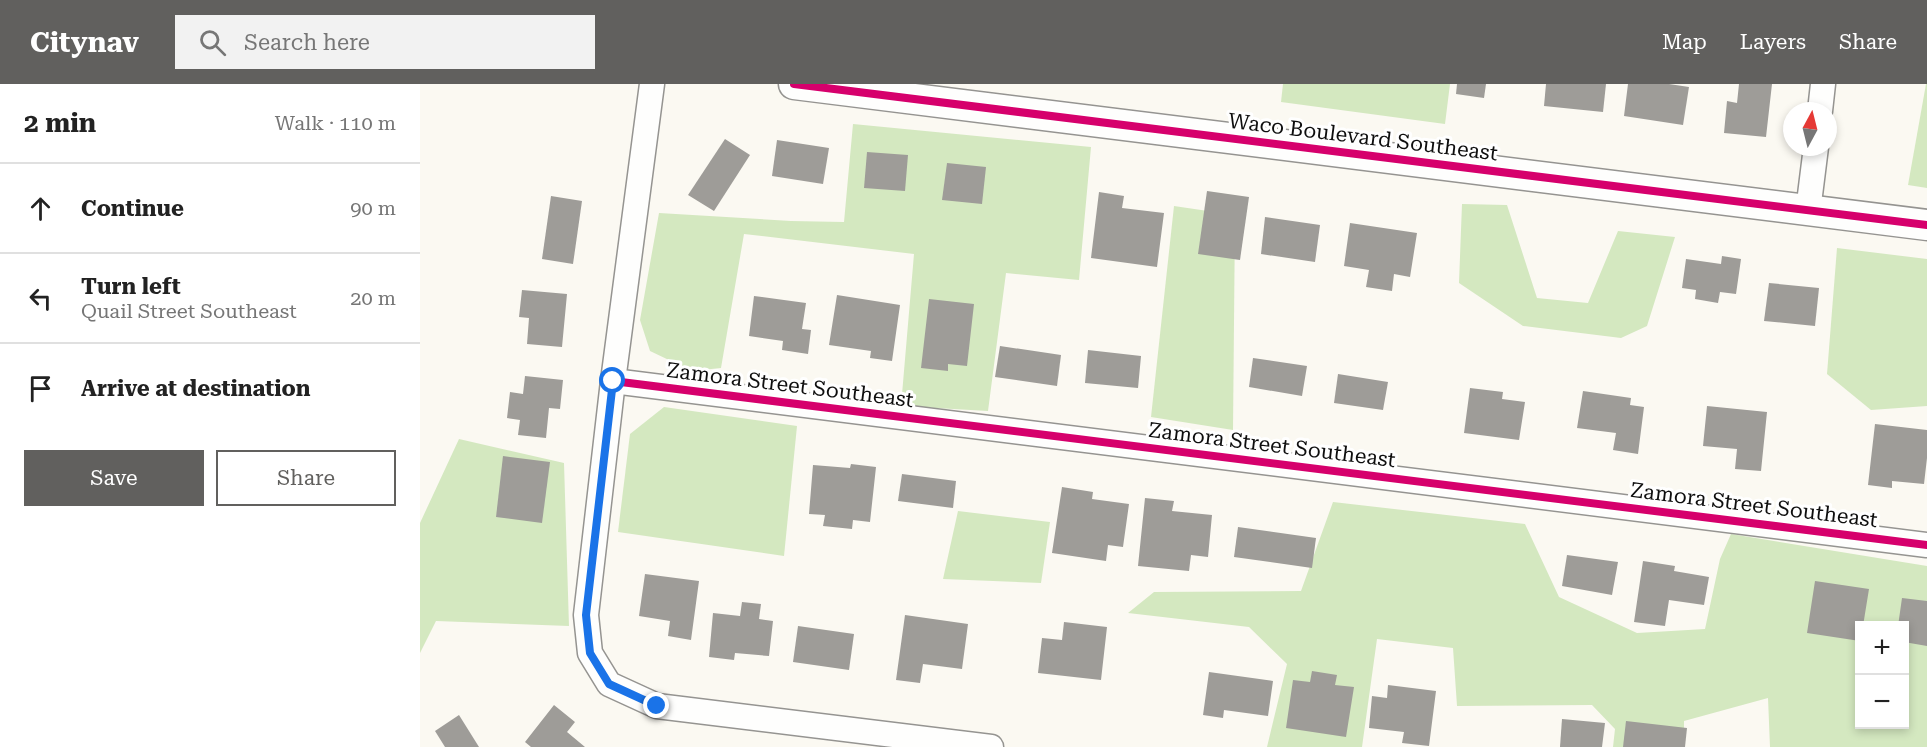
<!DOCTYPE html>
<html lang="en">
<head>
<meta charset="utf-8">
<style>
  :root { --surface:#fff; --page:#f2f2f2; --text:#222; --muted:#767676; --line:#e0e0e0; --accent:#61605e }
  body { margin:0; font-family:"Roboto Serif",serif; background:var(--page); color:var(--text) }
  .controls { position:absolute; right:18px; bottom:18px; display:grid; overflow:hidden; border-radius:0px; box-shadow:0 3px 9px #0003 }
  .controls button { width:54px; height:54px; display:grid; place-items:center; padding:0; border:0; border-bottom:2px solid var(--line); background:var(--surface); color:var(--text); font:30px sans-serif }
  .compass { position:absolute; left:1363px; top:18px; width:54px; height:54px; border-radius:50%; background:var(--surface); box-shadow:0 3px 9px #0003; rotate:7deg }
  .stop { position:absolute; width:18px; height:18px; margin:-14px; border:4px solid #1a73e8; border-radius:50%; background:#fff }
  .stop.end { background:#1a73e8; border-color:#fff; box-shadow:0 2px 6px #0008 }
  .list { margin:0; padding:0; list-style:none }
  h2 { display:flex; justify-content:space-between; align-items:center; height:78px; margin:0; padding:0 24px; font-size:26px }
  h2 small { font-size:20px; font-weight:400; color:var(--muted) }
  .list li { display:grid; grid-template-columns:39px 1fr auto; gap:18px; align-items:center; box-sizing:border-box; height:90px; padding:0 24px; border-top:2px solid var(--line) }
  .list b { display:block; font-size:22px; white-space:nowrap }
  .list p { margin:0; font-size:20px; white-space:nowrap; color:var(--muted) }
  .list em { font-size:20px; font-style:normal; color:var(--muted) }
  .actions { display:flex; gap:12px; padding:18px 24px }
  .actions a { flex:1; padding:14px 0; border:2px solid var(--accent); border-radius:0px; text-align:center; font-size:21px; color:var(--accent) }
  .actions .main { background:var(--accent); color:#fff }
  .icon { flex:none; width:33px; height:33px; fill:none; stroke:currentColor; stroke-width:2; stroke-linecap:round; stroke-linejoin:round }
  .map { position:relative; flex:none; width:1507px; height:663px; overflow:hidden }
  header { display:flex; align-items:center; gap:36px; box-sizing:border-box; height:84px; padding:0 30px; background:var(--accent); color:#fff }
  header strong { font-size:28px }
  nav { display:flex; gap:33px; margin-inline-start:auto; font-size:21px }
  .search { width:420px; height:54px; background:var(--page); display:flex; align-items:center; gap:15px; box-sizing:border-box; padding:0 21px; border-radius:0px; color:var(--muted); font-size:22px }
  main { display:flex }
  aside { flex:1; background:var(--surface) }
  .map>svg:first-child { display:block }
  .forest { fill:#d4e8c0; fill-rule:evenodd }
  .building { fill:#9e9c98 }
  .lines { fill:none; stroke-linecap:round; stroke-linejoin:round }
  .minor-casing { stroke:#959491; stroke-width:27 }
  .tertiary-casing { stroke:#959491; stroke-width:33 }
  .minor { stroke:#fefefd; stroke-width:24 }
  .tertiary { stroke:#fefefd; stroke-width:30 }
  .cycleway-casing { stroke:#fff; stroke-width:11 }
  .cycleway { stroke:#d6006c; stroke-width:8 }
  .route { stroke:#1a73e8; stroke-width:8 }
  .labels { text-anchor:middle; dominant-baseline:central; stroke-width:6; stroke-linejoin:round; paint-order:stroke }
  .street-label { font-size:21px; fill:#0e0e0e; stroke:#fff }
</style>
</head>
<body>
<header>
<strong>Citynav</strong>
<div class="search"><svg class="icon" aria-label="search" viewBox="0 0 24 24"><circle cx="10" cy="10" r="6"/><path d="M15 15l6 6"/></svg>Search here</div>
<nav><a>Map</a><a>Layers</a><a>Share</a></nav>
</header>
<main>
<aside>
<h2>2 min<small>Walk · 110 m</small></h2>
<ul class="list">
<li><svg class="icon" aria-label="ahead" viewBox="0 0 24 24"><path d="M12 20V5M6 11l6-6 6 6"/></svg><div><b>Continue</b></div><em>90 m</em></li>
<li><svg class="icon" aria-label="left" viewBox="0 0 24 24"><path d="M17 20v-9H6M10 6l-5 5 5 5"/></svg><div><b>Turn left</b><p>Quail Street Southeast</p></div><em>20 m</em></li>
<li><svg class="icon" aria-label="arrive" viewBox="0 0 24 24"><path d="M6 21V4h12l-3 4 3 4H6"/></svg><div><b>Arrive at destination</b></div></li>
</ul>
<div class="actions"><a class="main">Save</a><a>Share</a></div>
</aside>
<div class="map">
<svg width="1507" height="663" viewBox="0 0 1507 663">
  <rect width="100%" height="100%" fill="#fbf9f2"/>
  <g class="forest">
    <polygon points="863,0 1030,0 1025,40 861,18"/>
    <polygon points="1506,0 1507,0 1507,104 1488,101"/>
    <polygon points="433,40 671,63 659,196 586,189 568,327 481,322 494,170 324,150 301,284 272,287 230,267 220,236 239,129 371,137 424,138"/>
    <polygon points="1042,120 1087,121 1117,214 1168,219 1198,147 1255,153 1227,242 1201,254 1103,242 1039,199"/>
    <polygon points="754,122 815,131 813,346 731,333"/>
    <polygon points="1417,164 1507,175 1507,322 1451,326 1407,290"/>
    <polygon points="244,323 377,342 364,472 198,448 210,350"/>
    <polygon points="39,355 144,379 149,542 16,537 0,569 0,439"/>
    <path d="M913,418L1105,440L1139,513L1217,549L1285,545L1300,475L1311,450L1507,482V663H1350L1348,614L1264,637V663H1193L1195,645L1172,621L1037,622L1033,564L957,555L942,663H847L867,580L829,543L708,529L734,508L881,507ZM1440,542H1484V640H1440Z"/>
    <polygon points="538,427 630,438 621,499 523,495"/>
  </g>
  <g class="building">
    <polygon points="1037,0 1066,0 1064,14 1036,10"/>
    <polygon points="1126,0 1186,0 1183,28 1124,22"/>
    <polygon points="1208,0 1249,0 1269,3 1263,41 1204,32"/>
    <polygon points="1319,0 1352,0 1346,53 1304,49 1307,17 1317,19"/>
    <polygon points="305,55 330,71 294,127 268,111"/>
    <polygon points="357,56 409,64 403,100 352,92"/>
    <polygon points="447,68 488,71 485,107 444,104"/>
    <polygon points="527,79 566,83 562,120 522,116"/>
    <polygon points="787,107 829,113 820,176 778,170"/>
    <polygon points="679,108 704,112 702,124 744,129 737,183 671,174"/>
    <polygon points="131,112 162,117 153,180 122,175"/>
    <polygon points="845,133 900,141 895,178 841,170"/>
    <polygon points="930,139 997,149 990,193 974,190 972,207 946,203 949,186 924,182"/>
    <polygon points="1302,172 1321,175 1316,210 1300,208 1298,219 1275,215 1276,206 1262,204 1266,175 1301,180"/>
    <polygon points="1349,199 1399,204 1395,242 1344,237"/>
    <polygon points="102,206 147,210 142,263 107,260 109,234 99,233"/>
    <polygon points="417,211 480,221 472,277 450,274 451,267 409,261"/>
    <polygon points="334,212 386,219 382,245 391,246 388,270 362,266 363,257 329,252"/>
    <polygon points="509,215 554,220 547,282 528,280 528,287 501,284"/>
    <polygon points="580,262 641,271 637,302 575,293"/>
    <polygon points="668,266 721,272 718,304 665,299"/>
    <polygon points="833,274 887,282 882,312 829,303"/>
    <polygon points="918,290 968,298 963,326 914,319"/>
    <polygon points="105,292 143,296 140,325 129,324 126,354 98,351 100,336 87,334 90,308 103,310"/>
    <polygon points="1050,304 1083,308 1082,315 1105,318 1099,356 1044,349"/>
    <polygon points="1163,307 1211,314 1210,321 1224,323 1218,370 1193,366 1196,349 1157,344"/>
    <polygon points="1287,322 1347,328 1341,387 1315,385 1317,365 1283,362"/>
    <polygon points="1455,340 1507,346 1507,374 1504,400 1472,397 1472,404 1448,401"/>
    <polygon points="83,372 130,378 122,439 76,433"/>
    <polygon points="431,380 456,383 450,438 433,436 432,445 403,442 405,431 389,430 393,381 430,384"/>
    <polygon points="482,390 536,397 533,424 478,417"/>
    <polygon points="642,403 673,408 672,415 709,420 703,463 688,461 686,477 632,469"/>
    <polygon points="725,414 754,417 752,427 792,431 788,473 771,471 769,487 718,482"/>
    <polygon points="818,443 896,454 892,484 814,473"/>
    <polygon points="1147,471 1198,478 1192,511 1142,502"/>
    <polygon points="1223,477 1255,482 1254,487 1289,493 1284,521 1249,516 1245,542 1214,538"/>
    <polygon points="225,490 279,497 271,556 248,552 250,537 219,532"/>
    <polygon points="1395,497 1449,505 1443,542 1440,542 1440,557 1387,549"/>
    <polygon points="1482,514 1507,517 1507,562 1484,558 1484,542 1478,542"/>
    <polygon points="322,518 341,520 339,535 353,537 349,572 315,569 314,576 289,573 293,529 320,532"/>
    <polygon points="485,531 548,540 542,585 503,580 500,599 476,596"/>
    <polygon points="644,538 687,543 681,596 618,589 622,554 642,556"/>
    <polygon points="378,542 434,550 429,586 373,578"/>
    <polygon points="892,587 917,591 915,601 934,603 926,653 866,644 873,596 890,598"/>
    <polygon points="789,588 853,597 848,632 804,626 803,634 783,631"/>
    <polygon points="968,601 1016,607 1009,662 982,659 984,648 949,644 952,612 967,614"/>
    <polygon points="134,621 155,638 147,648 165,663 111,663 105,658"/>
    <polygon points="39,631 59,663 25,663 15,647"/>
    <polygon points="1142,635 1185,639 1182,663 1140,663"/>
    <polygon points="1206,637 1267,644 1265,663 1203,663"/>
  </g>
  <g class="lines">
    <defs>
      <g id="minor">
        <polyline points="232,0 193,297 166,531 170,569 189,600 237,622 571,663"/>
        <polyline points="1400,27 1403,0"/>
        <polyline points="1388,127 1396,63"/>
        <polyline points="193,297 1507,461"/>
      </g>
      <polyline id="tertiary" points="374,0 1507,141"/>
    </defs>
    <use href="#minor" class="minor-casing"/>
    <use href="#tertiary" class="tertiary-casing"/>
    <use href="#minor" class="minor"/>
    <use href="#tertiary" class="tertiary"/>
    <defs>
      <g id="cycleway">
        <polyline points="374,0 1507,141"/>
        <polyline points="193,297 1507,461"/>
      </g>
    </defs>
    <use href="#cycleway" class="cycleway-casing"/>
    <use href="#cycleway" class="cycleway"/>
  </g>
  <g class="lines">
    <polyline class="route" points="193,297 166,531 170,569 189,600 237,622"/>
  </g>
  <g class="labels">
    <g class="street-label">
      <text transform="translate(943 53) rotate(7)">Waco Boulevard Southeast</text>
      <text transform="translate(370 301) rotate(7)">Zamora Street Southeast</text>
      <text transform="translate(852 361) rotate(7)">Zamora Street Southeast</text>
      <text transform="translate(1334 421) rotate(7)">Zamora Street Southeast</text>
    </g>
  </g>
</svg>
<div class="controls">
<button>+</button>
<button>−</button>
</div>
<svg class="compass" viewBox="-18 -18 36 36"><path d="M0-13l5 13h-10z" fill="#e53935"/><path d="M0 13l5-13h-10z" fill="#767676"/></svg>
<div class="stop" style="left:193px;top:297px"></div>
<div class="stop end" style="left:237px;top:622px"></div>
</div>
</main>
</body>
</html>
